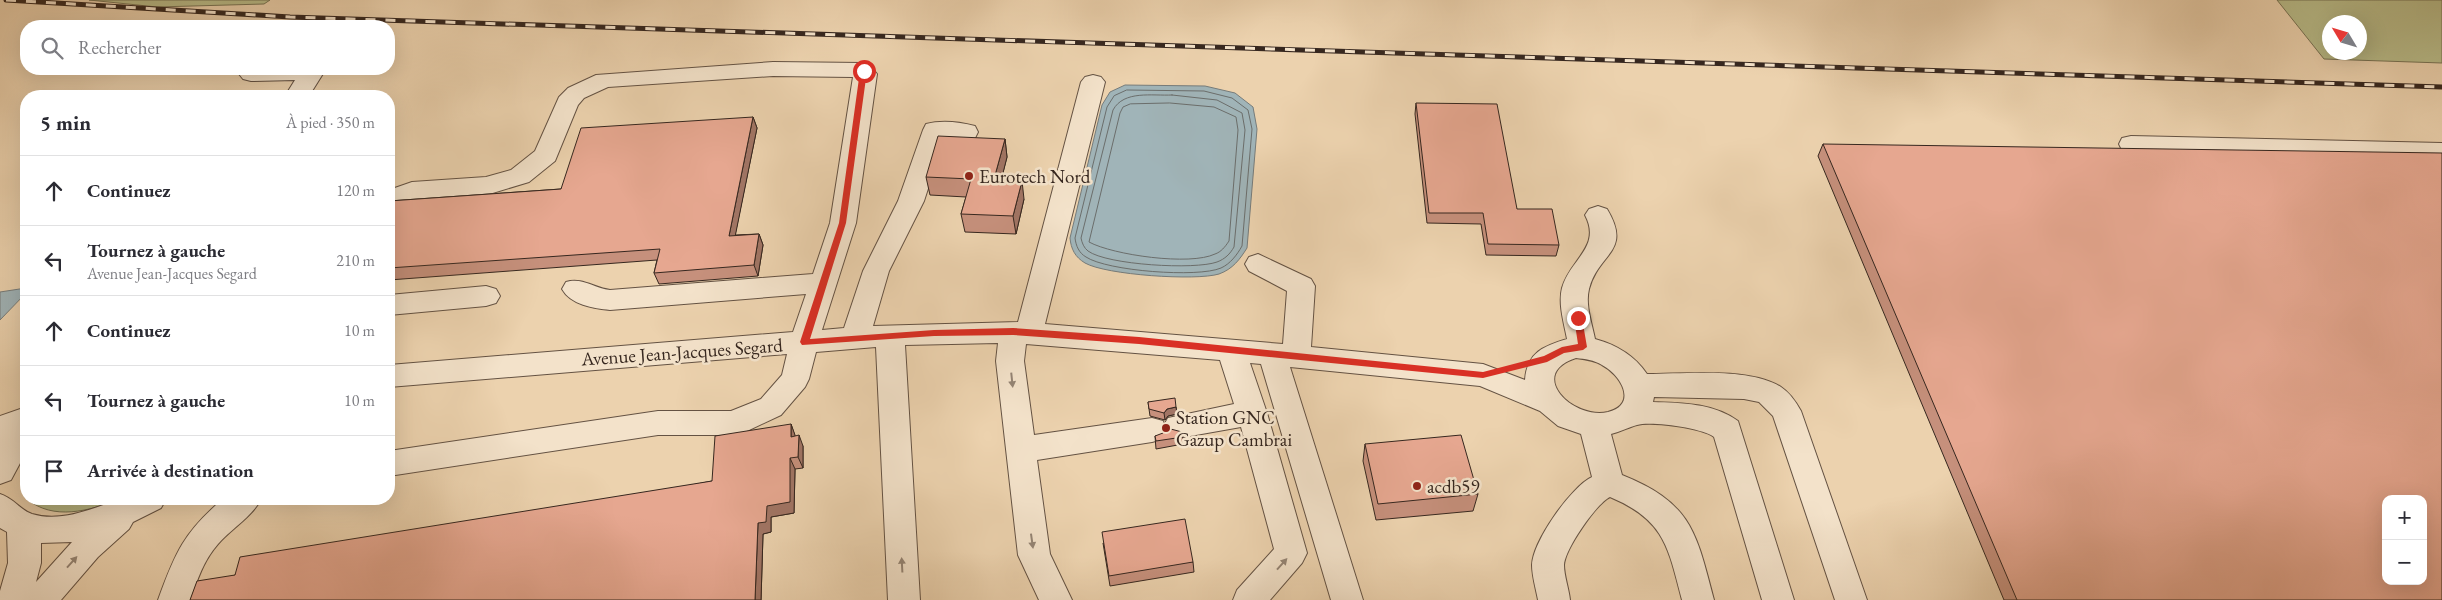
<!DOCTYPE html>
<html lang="fr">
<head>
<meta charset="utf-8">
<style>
  :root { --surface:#fff; --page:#f7f7f7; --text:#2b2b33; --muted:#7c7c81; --line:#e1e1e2 }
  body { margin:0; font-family:"EB Garamond",serif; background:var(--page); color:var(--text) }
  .controls { position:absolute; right:15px; bottom:15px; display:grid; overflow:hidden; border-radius:10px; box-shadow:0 5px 20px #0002 }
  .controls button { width:45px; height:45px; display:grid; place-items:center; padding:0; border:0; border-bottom:1px solid var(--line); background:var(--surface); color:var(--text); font:25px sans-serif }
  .compass { position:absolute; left:2322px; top:15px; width:45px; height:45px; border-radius:50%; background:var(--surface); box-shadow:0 5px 20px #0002; rotate:308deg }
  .stop { position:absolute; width:15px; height:15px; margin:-11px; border:4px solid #d93025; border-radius:50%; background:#fff }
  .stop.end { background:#d93025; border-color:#fff; box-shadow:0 1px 5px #0008 }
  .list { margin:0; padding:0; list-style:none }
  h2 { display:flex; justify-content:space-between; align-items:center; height:65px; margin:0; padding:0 20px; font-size:21px }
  h2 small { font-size:16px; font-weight:400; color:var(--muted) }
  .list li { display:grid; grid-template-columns:32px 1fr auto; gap:15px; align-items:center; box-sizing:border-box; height:70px; padding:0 20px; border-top:1px solid var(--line) }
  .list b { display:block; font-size:19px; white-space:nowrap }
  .list p { margin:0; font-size:16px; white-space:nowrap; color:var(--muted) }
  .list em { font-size:16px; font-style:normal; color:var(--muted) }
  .icon { flex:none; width:28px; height:28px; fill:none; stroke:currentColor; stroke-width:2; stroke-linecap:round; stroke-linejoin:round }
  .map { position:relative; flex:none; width:2442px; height:600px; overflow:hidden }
  .search { position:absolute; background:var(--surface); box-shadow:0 5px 20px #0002; left:20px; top:20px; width:375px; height:55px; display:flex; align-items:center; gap:12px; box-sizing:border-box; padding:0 18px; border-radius:20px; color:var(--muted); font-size:19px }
  .panel { position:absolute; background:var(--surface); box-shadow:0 5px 20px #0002; left:20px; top:90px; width:375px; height:415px; border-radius:20px }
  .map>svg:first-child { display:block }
  .green { fill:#b8bc8a; stroke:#777254; fill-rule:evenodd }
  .water { fill:#a0b4b8; stroke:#767c7b }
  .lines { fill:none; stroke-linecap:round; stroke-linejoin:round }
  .shore { stroke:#6b6e6c; stroke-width:1 }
  .minor-casing { stroke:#645243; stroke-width:2 }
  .minor { fill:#f3e2ca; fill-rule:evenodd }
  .rail-casing { stroke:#36271f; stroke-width:5 }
  .rail { stroke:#f3e2ca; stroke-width:3; stroke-dasharray:10; stroke-linecap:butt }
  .wall { fill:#c6907c; stroke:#36271f }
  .shaded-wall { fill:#a17565; stroke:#36271f }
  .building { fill:#e6a790; stroke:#36271f; fill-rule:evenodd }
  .oneway { fill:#948474 }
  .route { fill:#d93025 }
  .poi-dot { fill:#8f2418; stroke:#f3e2ca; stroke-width:2 }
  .labels { text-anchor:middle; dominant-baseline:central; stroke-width:5; stroke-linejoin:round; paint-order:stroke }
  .poi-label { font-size:19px; fill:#36271f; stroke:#f3e2ca; text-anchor:start }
  .street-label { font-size:19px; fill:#36271f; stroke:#f3e2ca }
</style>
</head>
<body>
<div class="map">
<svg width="2442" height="600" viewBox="0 0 2442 600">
  <rect width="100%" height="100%" fill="#ecd2ae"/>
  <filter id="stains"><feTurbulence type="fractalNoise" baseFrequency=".004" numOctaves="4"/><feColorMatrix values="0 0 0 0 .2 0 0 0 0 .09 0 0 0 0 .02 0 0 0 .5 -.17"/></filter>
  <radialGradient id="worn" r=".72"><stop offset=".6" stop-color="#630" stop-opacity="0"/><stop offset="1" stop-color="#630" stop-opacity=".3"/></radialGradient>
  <g class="green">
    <polygon points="89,0 270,0 264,4 157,7"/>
    <path d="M2277,0H2442V63L2324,59ZM2330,22H2360V52H2330Z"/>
    <path d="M27,499H119C90,511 53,521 27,499Z"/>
  </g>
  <g class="water">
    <path d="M1125,85L1205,86L1235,93L1253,107L1257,129L1247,248C1240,259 1233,269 1219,274C1196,281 1106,275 1085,263C1075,257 1071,249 1070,238L1102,105L1110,92Z"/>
    <polygon points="26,288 26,293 0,320 0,292"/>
  </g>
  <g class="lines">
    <g class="shore">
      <path d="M1127,90L1204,91L1232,98L1248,110L1252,129L1242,246C1237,255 1230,264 1221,268C1198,278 1107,271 1086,257C1079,253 1076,246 1075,238L1107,107L1114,96Z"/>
      <path d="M1172,95L1217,100L1242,113L1245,130L1234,247C1230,254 1225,259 1217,262C1195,270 1107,265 1088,251C1084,248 1082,243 1081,238L1113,110C1124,90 1152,96 1172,95Z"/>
      <path d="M1170,103L1214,107L1236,117L1238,130L1229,241C1225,247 1221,252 1215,254C1190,266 1113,255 1089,242L1120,113L1123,107L1130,104Z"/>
    </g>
    <defs>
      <g id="minor">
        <path d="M773,62L862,63L870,65L877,74L856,223L822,330L844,328L863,271L898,201L923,130L926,124C941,120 960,122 975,126L978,132L975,138L966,140L944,139L924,201L889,271L873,326L1018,322L1081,82L1085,77L1093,75L1101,77L1105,82L1045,324L1283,344L1287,291L1249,271L1245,264L1249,257L1258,254L1311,279L1315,286L1311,347L1483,364L1525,380C1527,352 1544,346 1567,339C1564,323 1558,304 1562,288C1570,259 1602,247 1585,215L1589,209L1598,206L1607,209C1633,252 1598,253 1589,289C1585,305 1592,323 1595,339C1617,345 1634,355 1647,374C1684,374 1749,367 1781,387C1790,393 1796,402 1801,411L1867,600H1835L1773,416L1759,402L1744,399L1654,397L1653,402C1682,403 1713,403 1738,421L1794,600H1762L1714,437C1702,428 1651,421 1637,425C1629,427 1620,432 1611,434L1622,475C1692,503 1696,532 1714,600H1682C1668,547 1665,520 1610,497C1596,504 1565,549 1564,565C1564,576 1569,589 1570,600H1538C1536,589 1532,576 1532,565C1533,541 1571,487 1592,477L1581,434L1558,426L1540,411L1480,386L1290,367L1363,600H1331L1261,364L1250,363L1267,413L1307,553L1302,563L1270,600H1233L1237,590L1274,549L1241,427L1179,438L1168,434L1167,431L1163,439L1152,442L1037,460L1050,554L1072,600H1039L1018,555L996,361L998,343L905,345L920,600H888L876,347L816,352L809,379L805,387L781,415L747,431L731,435H658L389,476V451L658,411H731L761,399L782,375L787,354L389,387V365L793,332L806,294L610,310C593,308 571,305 562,289L566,282C582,277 594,288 610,290L813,274L830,223L853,77L773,76L608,87L584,98L578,105L555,161L529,182L486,195L415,200L389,209V190L412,182L486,177L511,170L535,151L559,97L568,88L596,75ZM1026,344L1220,360L1234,404L1168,418L1164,425L1163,421L1152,418L1034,435L1024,361ZM1576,358C1585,359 1594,360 1602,365C1620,374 1639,404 1608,412C1573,420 1526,374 1576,358Z"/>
        <polygon points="243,69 322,69 324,72 309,96 285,96 295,80 251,81 243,79 239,74"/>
        <polygon points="2131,136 2442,143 2442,159 2131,152 2122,150 2119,144 2122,138"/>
        <polygon points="486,286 496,289 500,296 496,303 486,306 389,315 389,295"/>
        <polygon points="26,407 26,452 11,480 0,484 0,416"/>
        <path d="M0,494C15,499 20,510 32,514C62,523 92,508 119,500C132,496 152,498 166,499L161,508L133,522L129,529L98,557L61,600H0V591L8,563L7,532L0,528ZM72,542L36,582L41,563V543Z"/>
        <path d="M223,499H261C252,517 231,529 218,544C203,561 198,579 190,600H158C175,553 184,532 223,499Z"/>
      </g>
    </defs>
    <use href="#minor" class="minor-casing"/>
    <use href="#minor" class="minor"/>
    <defs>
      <polyline id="rail" points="6,0 290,17 2442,87"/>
    </defs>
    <use href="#rail" class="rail-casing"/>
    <use href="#rail" class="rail"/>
  </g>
  <g class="wall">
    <polygon points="1416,103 1517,209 1559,245 1556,256 1486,255 1481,224 1427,223 1415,114"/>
    <polygon points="753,117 757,128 735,235 759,234 763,245 758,276 659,284 654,273 657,260 389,280 389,201 561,189"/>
    <polygon points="1005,139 1007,157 1001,180 1024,199 1016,234 965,232 961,214 966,197 930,195 926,177"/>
    <polygon points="1823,144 2442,600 2004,600 1818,156"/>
    <polygon points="1148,402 1176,407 1177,414 1168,416 1165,420 1150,416"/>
    <polygon points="791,424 795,436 803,446 803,468 795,469 794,513 771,517 771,532 763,534 761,600 190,600 235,575 712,481"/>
    <polygon points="1155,436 1183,437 1183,444 1156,449"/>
    <polygon points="1365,444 1478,494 1473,511 1376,520 1363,461"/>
    <polygon points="1103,543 1193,562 1194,572 1110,586"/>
  </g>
  <g class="shaded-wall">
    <polygon points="753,117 757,128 733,247 729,236"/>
    <polygon points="1005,139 1007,157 997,197 994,179"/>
    <polygon points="1022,181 1024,199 1016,234 1013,216"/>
    <polygon points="759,234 763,245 758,276 754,265"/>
    <polygon points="1176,407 1177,414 1168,416 1165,420 1164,413 1167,409"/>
    <polygon points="791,424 795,435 795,447 791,437"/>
    <polygon points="799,435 803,446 803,468 798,457"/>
    <polygon points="790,458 795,469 794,513 771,517 771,532 763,534 761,600 755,600 758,523"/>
  </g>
  <g class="building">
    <polygon points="1416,103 1497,104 1517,209 1552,209 1559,245 1488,244 1483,213 1429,213"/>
    <polygon points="753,117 729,236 759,234 754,265 654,273 660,249 389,268 389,201 561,189 581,128"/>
    <polygon points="938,136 1005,139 994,179 1022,181 1013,216 961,214 971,179 926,177"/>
    <path d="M1823,144L2442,153V600H2017ZM2386,499H2423V581H2386Z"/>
    <polygon points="1175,398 1176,407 1167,409 1164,413 1149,409 1148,402"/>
    <polygon points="791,424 791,437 799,435 798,457 790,458 790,502 767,506 766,522 758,523 755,600 190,600 197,581 235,575 240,557 712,481 715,436"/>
    <polygon points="1167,428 1182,432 1183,437 1156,441 1155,436 1163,433"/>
    <polygon points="1461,435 1478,494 1378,504 1365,444"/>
    <polygon points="1185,519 1193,562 1109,576 1102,532"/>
  </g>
  <defs><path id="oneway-solid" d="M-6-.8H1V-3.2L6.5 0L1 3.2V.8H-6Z" transform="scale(1.25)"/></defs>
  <g class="oneway">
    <use href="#oneway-solid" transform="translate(1012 380) rotate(84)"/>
    <use href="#oneway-solid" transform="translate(1032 541) rotate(82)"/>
    <use href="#oneway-solid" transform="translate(72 562) rotate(-48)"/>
    <use href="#oneway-solid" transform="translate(1282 564) rotate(-48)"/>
    <use href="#oneway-solid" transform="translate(902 565) rotate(-93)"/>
  </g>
  <polygon class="route" points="864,69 867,71 846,223 810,339 934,330 1013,328 1139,337 1483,372 1544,356 1562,347 1578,344 1574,318 1578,315 1582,318 1587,347 1583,350 1564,353 1547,362 1483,378 1139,344 1013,335 934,336 802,345 800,342 839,223 860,71"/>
  <g class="poi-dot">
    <circle cx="969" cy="176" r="5"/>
    <circle cx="1166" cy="428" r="5"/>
    <circle cx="1417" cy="486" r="5"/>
  </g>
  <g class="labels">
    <g class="poi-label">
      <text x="979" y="176">Eurotech Nord</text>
      <text x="1176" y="417">Station GNC<tspan x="1176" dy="22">Gazup Cambrai</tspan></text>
      <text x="1427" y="486">acdb59</text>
    </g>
    <g class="street-label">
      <text transform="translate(682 352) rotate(-4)">Avenue Jean-Jacques Segard</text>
    </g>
  </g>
  <rect width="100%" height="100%" filter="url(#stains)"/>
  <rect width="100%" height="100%" fill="url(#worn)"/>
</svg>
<div class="controls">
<button>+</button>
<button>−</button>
</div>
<svg class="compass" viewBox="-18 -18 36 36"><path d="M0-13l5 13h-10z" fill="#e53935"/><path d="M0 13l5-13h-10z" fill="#7c7c81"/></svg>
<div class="stop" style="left:864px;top:71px"></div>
<div class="stop end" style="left:1578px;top:318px"></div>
<div class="search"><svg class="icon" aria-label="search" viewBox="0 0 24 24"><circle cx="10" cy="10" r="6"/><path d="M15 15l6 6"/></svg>Rechercher</div>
<section class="panel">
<h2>5 min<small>À pied · 350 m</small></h2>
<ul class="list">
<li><svg class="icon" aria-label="ahead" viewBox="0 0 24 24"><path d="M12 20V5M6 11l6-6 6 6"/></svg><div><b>Continuez</b></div><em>120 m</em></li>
<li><svg class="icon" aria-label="left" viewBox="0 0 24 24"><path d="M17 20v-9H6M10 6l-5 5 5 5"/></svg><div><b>Tournez à gauche</b><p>Avenue Jean-Jacques Segard</p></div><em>210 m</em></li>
<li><svg class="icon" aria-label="ahead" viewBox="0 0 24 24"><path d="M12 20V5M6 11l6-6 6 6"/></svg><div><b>Continuez</b></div><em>10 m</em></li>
<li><svg class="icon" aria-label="left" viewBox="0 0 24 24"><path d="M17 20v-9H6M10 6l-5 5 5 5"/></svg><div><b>Tournez à gauche</b></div><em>10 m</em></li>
<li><svg class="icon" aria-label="arrive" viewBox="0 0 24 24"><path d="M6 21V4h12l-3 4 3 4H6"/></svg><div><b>Arrivée à destination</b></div></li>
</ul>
</section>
</div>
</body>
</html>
